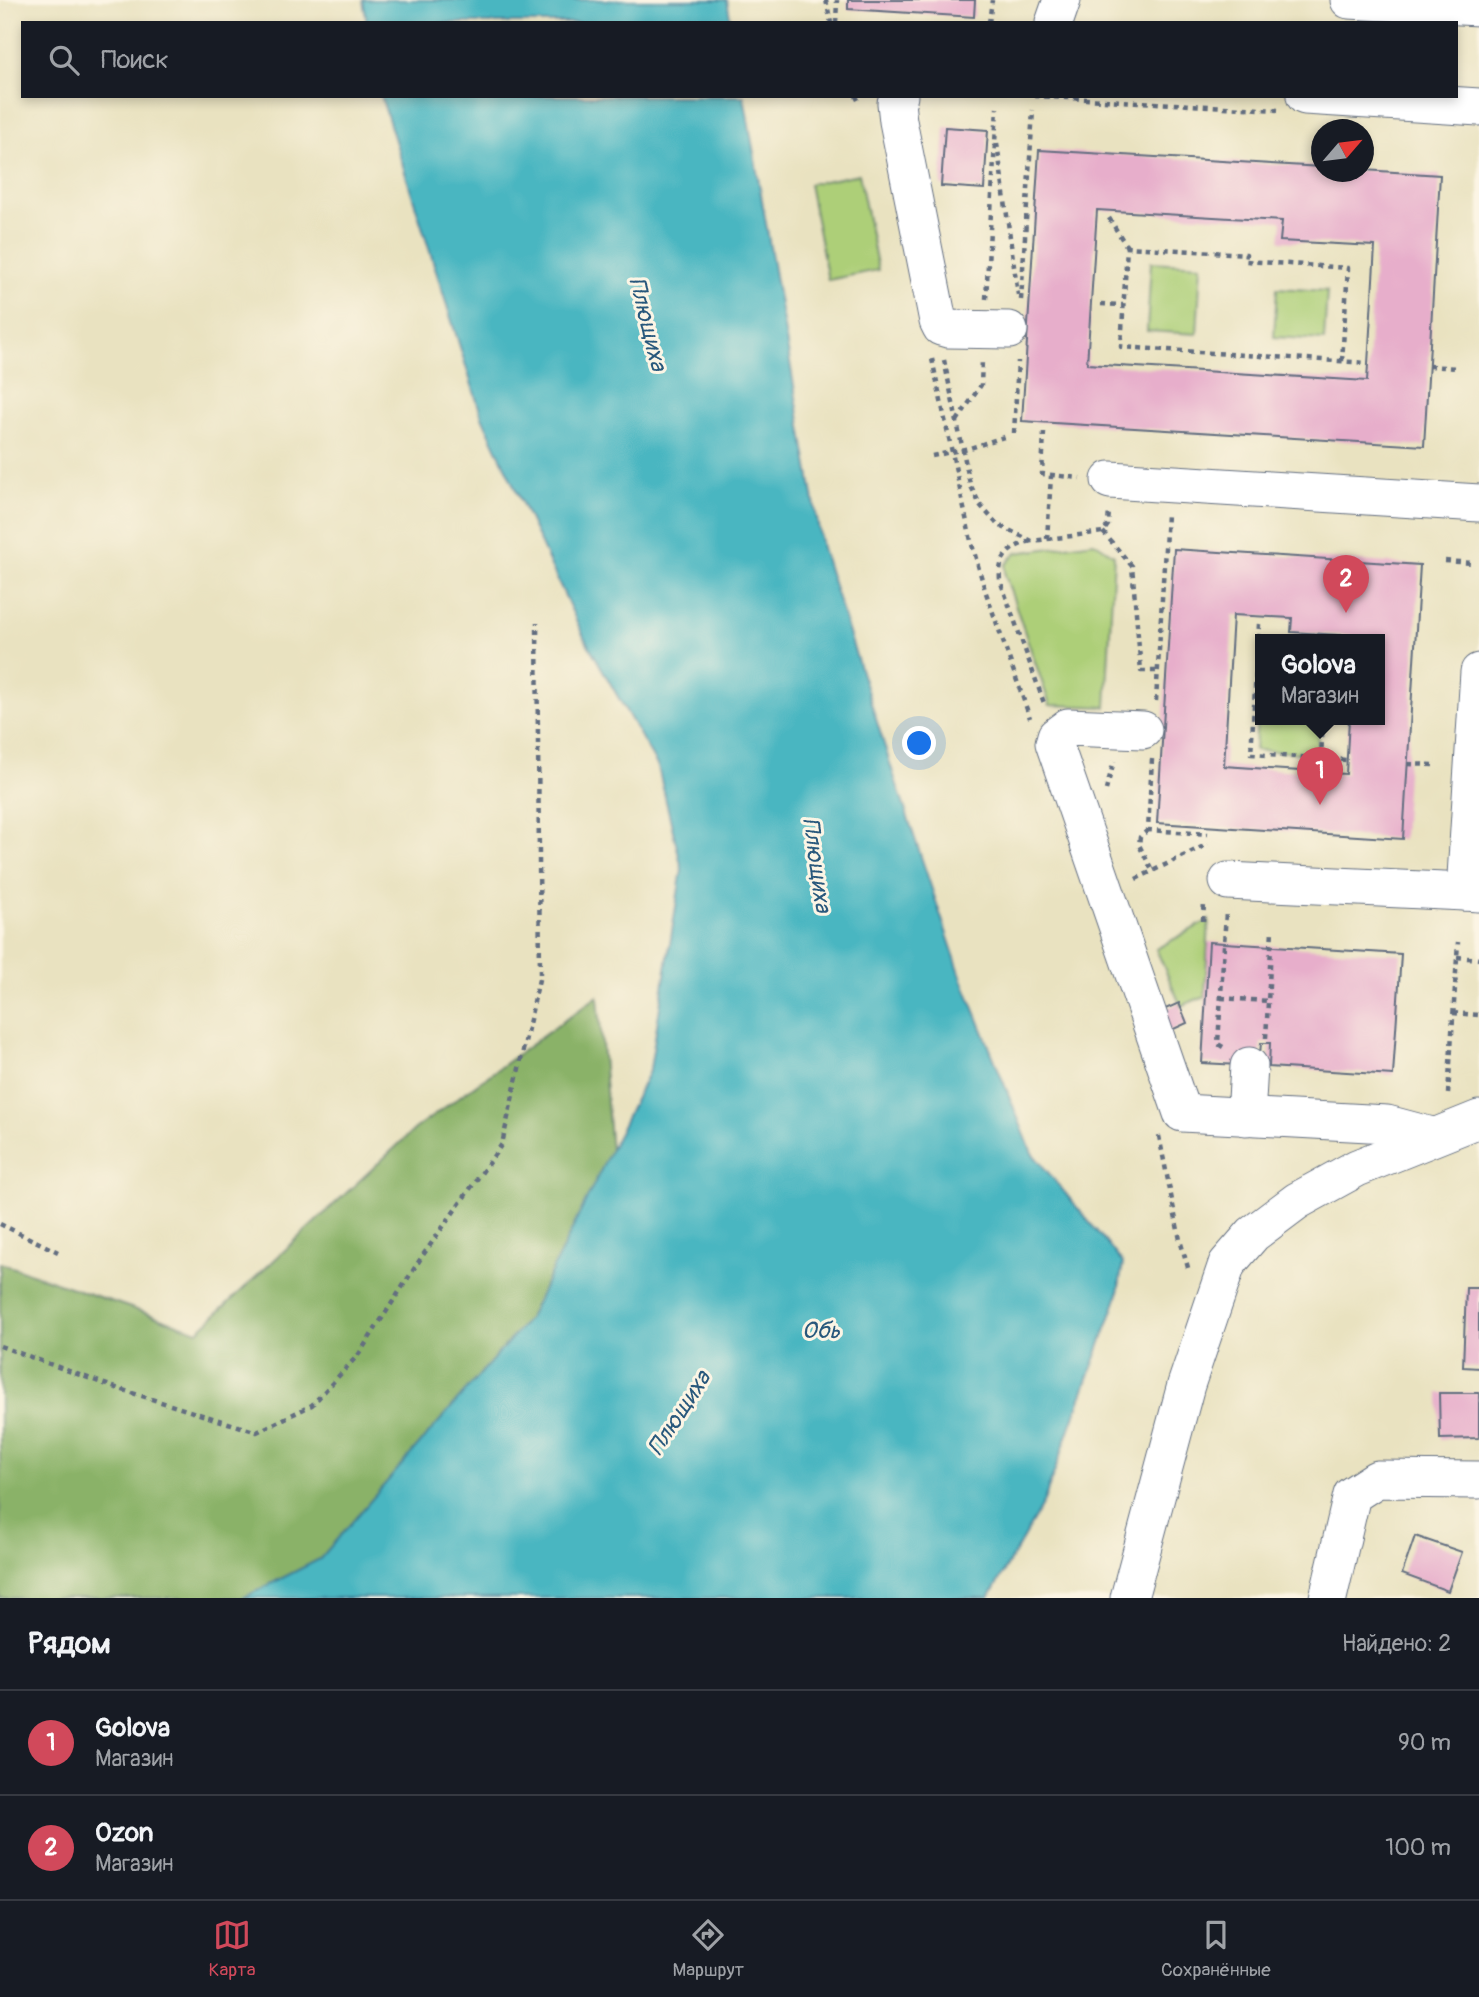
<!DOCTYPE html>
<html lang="ru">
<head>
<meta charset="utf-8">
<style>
  :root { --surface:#171b24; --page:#20242c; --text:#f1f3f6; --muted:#9ea1a6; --line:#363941; --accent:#d1495b }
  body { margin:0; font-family:Pangolin,sans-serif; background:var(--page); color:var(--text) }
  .compass { position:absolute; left:1311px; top:119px; width:63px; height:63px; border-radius:50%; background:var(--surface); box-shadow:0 4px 10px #0003; rotate:62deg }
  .you { position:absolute; left:920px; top:744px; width:24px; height:24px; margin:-18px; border:5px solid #fff; border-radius:50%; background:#1a73e8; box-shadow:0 0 0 10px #1a73e833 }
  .badge { display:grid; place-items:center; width:46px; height:46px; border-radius:50%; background:var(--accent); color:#fff; font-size:23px; font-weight:700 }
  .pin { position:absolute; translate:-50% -58px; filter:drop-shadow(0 2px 4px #0008) }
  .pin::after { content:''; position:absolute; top:37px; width:24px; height:21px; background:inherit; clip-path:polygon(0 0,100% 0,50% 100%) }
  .popup { position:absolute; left:1255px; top:634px; width:130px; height:91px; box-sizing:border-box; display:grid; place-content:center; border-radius:0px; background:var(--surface); filter:drop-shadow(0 2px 5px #0005); font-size:23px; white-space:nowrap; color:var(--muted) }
  .popup b { font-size:26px; color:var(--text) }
  .popup::after { content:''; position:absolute; left:50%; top:100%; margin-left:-14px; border:14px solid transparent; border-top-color:var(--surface) }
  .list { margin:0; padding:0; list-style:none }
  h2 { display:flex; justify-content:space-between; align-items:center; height:91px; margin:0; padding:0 28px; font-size:30px }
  h2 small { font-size:23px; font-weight:400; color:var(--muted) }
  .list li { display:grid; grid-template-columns:46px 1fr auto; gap:21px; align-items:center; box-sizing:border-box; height:105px; padding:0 28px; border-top:2px solid var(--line) }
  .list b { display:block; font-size:26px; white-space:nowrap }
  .list p { margin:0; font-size:23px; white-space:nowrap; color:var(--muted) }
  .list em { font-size:23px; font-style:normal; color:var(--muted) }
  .icon { flex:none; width:38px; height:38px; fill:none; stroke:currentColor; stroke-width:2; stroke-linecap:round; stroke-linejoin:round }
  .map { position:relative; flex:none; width:1479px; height:1598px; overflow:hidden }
  .search { position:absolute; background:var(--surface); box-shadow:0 4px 10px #0003; left:21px; right:21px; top:21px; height:77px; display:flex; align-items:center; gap:18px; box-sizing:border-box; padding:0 24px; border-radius:0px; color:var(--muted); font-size:26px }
  .sheet { height:301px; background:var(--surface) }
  nav { display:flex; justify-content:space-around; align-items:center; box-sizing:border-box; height:98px; border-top:2px solid var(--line); background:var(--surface); font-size:19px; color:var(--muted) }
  nav a { display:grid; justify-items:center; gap:4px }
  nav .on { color:var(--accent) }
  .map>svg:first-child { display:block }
  .green { fill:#adcf78; stroke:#647f6b; stroke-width:2 }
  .forest { fill:#8ab268; stroke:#527063; stroke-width:2 }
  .water { fill:#48b6c1; stroke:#327290; stroke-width:2 }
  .building { fill:#e7aecb; fill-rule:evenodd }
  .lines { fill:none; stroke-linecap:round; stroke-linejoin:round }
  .minor-casing { stroke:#636e80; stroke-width:39 }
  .path { stroke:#636e80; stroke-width:4.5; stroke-dasharray:5 5; stroke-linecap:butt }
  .minor { stroke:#fff; stroke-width:37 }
  .labels { text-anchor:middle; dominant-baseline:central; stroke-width:6; stroke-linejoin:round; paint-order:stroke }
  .water-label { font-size:23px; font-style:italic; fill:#28587c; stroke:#fcf5e5 }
</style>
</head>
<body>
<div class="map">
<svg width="1479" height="1598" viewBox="0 0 1479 1598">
  <rect width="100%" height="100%" fill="#fcf5e5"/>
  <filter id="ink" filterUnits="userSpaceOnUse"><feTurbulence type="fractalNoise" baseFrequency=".0143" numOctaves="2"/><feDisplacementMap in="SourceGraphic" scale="14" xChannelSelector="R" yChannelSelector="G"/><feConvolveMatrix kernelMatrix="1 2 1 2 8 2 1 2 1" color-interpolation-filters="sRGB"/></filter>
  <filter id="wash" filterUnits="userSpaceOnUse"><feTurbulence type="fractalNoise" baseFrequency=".00686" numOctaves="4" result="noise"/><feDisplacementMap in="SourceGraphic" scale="28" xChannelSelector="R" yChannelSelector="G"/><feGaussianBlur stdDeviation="1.57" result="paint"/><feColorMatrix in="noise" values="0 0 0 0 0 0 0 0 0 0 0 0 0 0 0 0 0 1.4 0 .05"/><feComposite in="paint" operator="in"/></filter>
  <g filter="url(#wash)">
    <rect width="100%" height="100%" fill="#e9e2c0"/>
    <g class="green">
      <polygon points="859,174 878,270 828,280 809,184"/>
      <polygon points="1151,262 1201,265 1197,334 1147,331"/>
      <polygon points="1277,288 1327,291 1324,340 1274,337"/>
      <polygon points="1094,542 1114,555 1106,707 1050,705 1005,575 1005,565 1016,553"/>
      <polygon points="1260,667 1260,719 1319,719 1317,754 1255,750"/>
      <polygon points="1209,920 1205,996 1181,1006 1156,949"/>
    </g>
    <polygon class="forest" points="598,996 611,1151 529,1318 320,1559 243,1598 0,1598 0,1263 198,1331 415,1129"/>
    <g class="water">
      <polygon points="363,0 727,0 731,23 367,23"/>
      <polygon points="381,96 744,96 822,548 894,776 962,979 1032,1153 1123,1263 1117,1298 1043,1503 989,1598 243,1598 320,1559 529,1318 650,1069 682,869 658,767 584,637 482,417"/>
    </g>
    <g id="blocks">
      <g class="building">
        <polygon points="848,0 975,0 974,17 848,9"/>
        <polygon points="945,127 988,130 984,189 941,186"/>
        <path d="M1039,150L1322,167V172L1364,170L1440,175L1424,446L1022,421ZM1097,210L1282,221L1280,241L1375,246L1367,381L1087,364Z"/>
        <path d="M1174,549L1420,565L1403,839L1157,823ZM1233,615L1292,618L1291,632L1355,636V639H1380V719H1349L1346,774L1224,766Z"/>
        <polygon points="1209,942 1401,954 1393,1075 1269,1067 1270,1043 1261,1043 1259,1066 1202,1063"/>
        <polygon points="1179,1003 1187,1023 1165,1033 1156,1013"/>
        <polygon points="1466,1288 1479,1288 1479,1368 1463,1367"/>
        <polygon points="1439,1393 1479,1393 1479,1438 1440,1439"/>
        <polygon points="1415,1536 1462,1552 1448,1591 1402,1574"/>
      </g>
    </g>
  </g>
  <g filter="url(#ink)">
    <use href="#blocks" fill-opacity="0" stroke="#636e80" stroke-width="2"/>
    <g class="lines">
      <defs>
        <g id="minor">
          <polyline points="1349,0 1479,7"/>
          <polyline points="1054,23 1062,0"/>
          <polyline points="899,96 896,103 898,121 938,321 941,327 948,329 1009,330"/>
          <polyline points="1305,96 1479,107"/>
          <polyline points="1110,480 1479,503"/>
          <polyline points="1479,672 1465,892 1479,893"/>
          <polyline points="1143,730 1068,727 1056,736 1054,743 1182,1113 1387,1124 1432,1136"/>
          <polyline points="1228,881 1465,892"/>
          <polyline points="1246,1117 1249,1066"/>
          <polyline points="1129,1598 1186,1385 1227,1264 1253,1234 1297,1201 1357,1168 1479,1119"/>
          <polyline points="1328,1598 1352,1495 1377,1479 1479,1480"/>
        </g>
      </defs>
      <use href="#minor" class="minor-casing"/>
      <g class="path">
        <polyline points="826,0 831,23"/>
        <polyline points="836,23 837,0"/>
        <polyline points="989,23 992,0"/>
        <polyline points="856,96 858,100"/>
        <polyline points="1034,96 1278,110"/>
        <polyline points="997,143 1018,295"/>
        <polyline points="1109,218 1127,247"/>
        <polyline points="986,299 997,108"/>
        <polyline points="1021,300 1033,110"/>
        <polyline points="1101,304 1123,305"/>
        <polyline points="932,359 971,541 985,590 1030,718"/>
        <polyline points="944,360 970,484 980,505 998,525 1032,541 1103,532 1108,525 1109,510"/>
        <polyline points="1342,361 1348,268 1245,261 1246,254 1127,247 1121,347 1368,363"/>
        <polyline points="1429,366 1457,368"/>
        <polyline points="957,421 981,385 982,360"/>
        <polyline points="1044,432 1042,474 1080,478"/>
        <polyline points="1014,433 1018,361"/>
        <polyline points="932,456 970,448 1007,436"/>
        <polyline points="1103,532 1132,566 1141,671 1157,671"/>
        <polyline points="1047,539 1051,476"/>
        <path d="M1031,541C1009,547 998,557 1000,580L1044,703"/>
        <polyline points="1445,561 1472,563"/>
        <polyline points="1259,624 1251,754 1347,760"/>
        <polyline points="1156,701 1167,514"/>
        <polyline points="1321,758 1323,719"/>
        <polyline points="1152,759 1148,830 1208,834"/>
        <polyline points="1408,764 1433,765"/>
        <polyline points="1106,790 1114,761"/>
        <polyline points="1148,830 1140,837 1139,845 1152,870"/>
        <polyline points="1136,879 1208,844"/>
        <polyline points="1203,921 1204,903"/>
        <polyline points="1457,957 1479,959"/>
        <polyline points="1221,998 1268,1001"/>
        <polyline points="1453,1013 1479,1015"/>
        <polyline points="1266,1038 1272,930"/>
        <polyline points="1223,1047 1218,1044 1226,912"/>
        <polyline points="1448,1094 1458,942"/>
        <polyline points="1159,1136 1180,1240 1189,1271"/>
        <polyline points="0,1224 58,1252"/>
        <polyline points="0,1346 113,1387 257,1432 312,1405 359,1354 423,1255 502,1144 540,975 537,623"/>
      </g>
      <use href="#minor" class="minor"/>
    </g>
  </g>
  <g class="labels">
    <g class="water-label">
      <text transform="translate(648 324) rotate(76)">Плющиха</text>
      <text transform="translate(817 865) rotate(82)">Плющиха</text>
      <text x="821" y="1330">Обь</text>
      <text transform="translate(679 1413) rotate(-57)">Плющиха</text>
    </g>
  </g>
</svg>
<svg class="compass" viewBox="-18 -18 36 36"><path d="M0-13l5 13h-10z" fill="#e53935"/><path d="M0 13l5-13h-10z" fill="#9ea1a6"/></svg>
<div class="you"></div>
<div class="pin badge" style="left:1320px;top:805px">1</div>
<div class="popup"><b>Golova</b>Магазин</div>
<div class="pin badge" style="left:1346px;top:613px">2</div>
<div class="search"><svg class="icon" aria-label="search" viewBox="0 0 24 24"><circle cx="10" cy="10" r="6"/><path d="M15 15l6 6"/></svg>Поиск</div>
</div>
<section class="sheet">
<h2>Рядом<small>Найдено: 2</small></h2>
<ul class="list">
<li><span class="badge">1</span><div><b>Golova</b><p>Магазин</p></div><em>90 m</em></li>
<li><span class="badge">2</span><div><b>Ozon</b><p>Магазин</p></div><em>100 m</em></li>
</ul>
</section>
<nav>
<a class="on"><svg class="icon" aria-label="map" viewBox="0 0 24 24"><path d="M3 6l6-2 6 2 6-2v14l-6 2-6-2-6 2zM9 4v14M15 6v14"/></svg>Карта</a>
<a><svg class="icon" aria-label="directions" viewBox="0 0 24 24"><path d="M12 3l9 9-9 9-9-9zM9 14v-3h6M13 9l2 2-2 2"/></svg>Маршрут</a>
<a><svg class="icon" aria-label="saved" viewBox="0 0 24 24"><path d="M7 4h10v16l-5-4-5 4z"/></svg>Сохранённые</a>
</nav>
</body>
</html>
